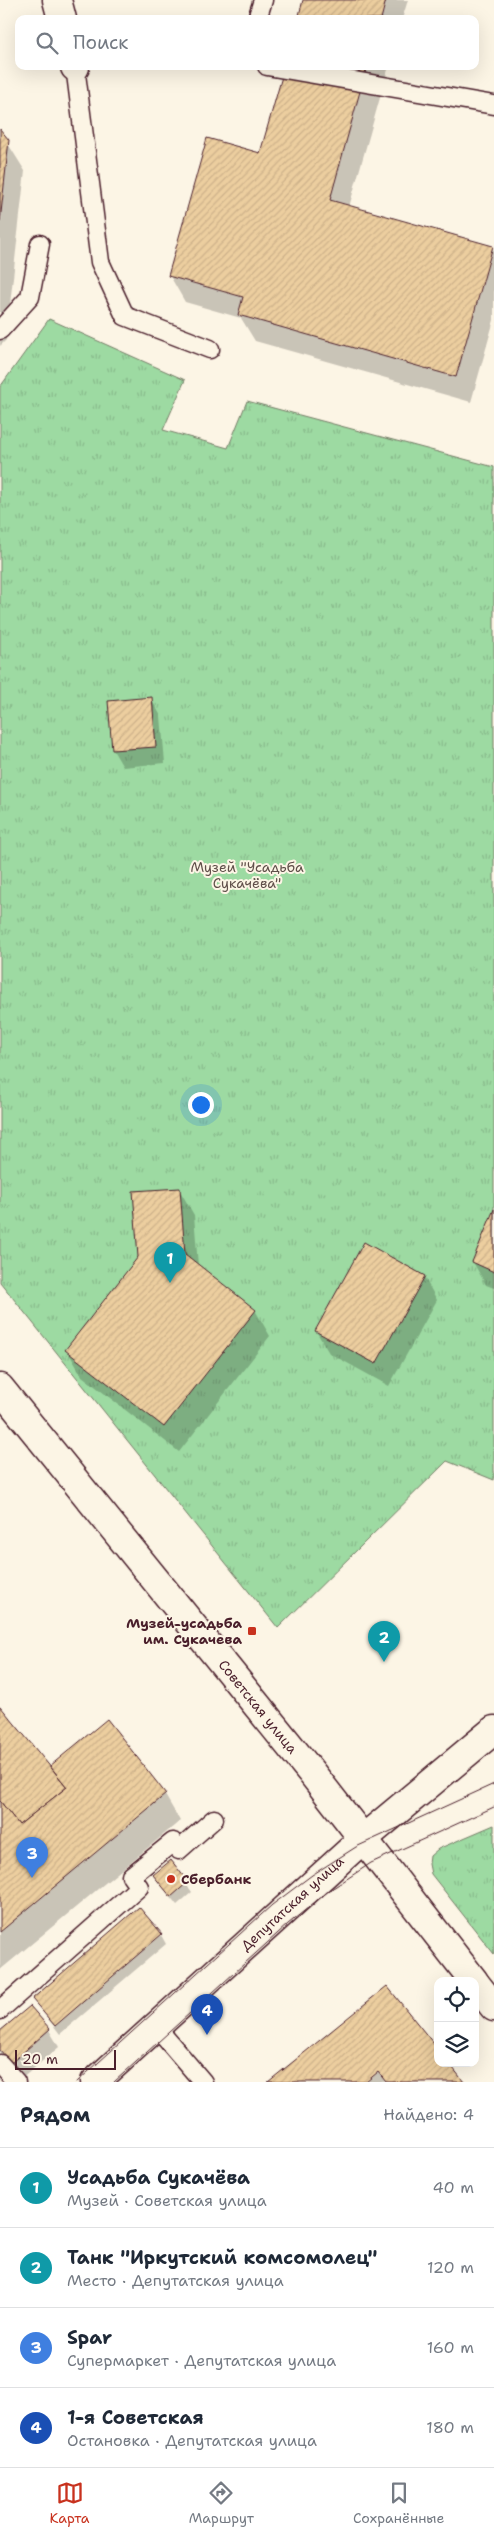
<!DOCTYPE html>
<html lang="ru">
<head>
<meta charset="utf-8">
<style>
  :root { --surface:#fff; --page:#f6f6f7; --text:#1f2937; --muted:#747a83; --line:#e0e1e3; --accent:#c8321e }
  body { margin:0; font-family:"Shantell Sans",sans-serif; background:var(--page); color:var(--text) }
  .controls { position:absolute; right:15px; bottom:15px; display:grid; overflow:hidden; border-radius:10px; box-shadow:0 5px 20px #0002 }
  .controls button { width:45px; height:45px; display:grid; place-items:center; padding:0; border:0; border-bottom:1px solid var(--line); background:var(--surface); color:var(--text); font:25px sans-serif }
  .scale { position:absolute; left:15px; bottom:12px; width:101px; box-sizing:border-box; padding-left:5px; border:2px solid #4a1f2b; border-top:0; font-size:14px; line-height:18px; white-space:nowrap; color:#4a1f2b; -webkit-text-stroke:4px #fcf5e5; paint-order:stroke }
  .you { position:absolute; left:200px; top:1104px; width:18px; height:18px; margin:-12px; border:4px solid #fff; border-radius:50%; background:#1a73e8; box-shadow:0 0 0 8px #1a73e833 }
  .badge { display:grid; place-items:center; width:32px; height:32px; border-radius:50%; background:var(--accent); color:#fff; font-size:16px; font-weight:700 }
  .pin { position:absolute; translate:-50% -41px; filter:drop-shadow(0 1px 2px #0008) }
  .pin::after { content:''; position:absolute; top:26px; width:18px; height:15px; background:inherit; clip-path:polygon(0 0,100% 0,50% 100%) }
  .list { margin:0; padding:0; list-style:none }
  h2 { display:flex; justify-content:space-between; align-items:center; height:65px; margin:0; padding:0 20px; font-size:21px }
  h2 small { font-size:16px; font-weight:400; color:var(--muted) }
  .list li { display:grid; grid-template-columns:32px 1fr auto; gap:15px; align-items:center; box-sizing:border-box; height:80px; padding:0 20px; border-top:1px solid var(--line) }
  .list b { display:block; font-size:19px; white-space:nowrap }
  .list p { margin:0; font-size:16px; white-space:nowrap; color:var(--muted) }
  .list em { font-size:16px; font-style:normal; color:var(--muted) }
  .icon { flex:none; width:28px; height:28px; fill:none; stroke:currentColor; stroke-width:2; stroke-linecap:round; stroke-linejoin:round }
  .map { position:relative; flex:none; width:494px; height:2082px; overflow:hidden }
  .search { position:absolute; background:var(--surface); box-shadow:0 5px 20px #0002; left:15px; right:15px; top:15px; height:55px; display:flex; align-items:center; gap:12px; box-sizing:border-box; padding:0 18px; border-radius:10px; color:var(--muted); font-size:19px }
  .sheet { height:385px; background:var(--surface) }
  nav { display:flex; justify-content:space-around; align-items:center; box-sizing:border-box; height:70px; border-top:1px solid var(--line); background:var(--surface); font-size:14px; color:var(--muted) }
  nav a { display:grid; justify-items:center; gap:2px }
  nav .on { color:var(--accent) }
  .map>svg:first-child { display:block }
  .park { fill:url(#park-tufts); stroke:#747c66 }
  .shadow { fill:#0003 }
  .building { fill:url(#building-hatch); stroke:#4a1f2b }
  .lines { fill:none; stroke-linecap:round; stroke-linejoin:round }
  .lane-casing { stroke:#4a1f2b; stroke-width:21 }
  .street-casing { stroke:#4a1f2b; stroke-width:31 }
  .secondary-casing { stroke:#4a1f2b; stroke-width:31 }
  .lane { stroke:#fcf5e5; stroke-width:18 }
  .street { stroke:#fcf5e5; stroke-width:28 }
  .secondary { stroke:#fcf5e5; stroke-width:28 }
  .tram { stroke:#4a1f2b; stroke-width:1 }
  .poi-dot { fill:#c8321e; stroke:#fcf5e5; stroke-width:2 }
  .labels { text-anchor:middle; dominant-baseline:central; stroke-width:4; stroke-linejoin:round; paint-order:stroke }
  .park-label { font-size:14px; fill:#5f4e49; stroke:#fcf5e5 }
  .poi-label { font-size:14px; font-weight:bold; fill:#4a1f2b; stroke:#fcf5e5; text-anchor:end }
  .street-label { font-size:14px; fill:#4a1f2b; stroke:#fcf5e5 }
</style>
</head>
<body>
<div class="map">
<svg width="494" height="2082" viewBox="0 0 494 2082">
  <defs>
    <pattern id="park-tufts" width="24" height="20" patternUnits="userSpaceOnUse" patternTransform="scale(1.25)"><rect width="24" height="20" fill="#9ddaa2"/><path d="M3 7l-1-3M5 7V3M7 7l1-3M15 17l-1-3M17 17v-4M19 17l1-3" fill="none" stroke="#89bb8c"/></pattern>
    <pattern id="building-hatch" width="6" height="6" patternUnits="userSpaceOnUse" patternTransform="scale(1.25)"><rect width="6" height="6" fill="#ecce9f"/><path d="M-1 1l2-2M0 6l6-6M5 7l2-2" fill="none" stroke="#ccb089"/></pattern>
  </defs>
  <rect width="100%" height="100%" fill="#fcf5e5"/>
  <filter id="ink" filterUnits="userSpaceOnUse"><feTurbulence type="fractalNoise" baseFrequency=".02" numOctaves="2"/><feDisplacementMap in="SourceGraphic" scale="10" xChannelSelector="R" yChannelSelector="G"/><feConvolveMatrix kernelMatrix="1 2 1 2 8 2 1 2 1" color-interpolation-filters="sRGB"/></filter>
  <g filter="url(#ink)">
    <g class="park">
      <polygon points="49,319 185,380 163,430 228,448 247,401 494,467 494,1480 447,1461 278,1628 0,1282 0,387"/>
      <polygon points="494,1825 494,1954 431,1874 429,1864 430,1856 438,1849"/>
    </g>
    <g class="shadow">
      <polygon points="305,0 408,0 402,19 300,19"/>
      <polygon points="286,66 389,66 349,207 492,247 494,251 494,320 471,402 255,341 241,318 185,302 170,276 261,155"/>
      <polygon points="0,131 25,171 6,340 0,346"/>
      <polygon points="151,699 161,716 165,763 123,767 113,750"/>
      <polygon points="179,1189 194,1215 198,1266 255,1310 270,1336 179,1452 82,1376 67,1350 139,1257"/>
      <polygon points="494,1213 494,1288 486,1285 473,1262"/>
      <polygon points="424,1277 437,1300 389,1386 329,1353 316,1331"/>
      <polygon points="0,1709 53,1772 106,1721 165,1795 180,1821 0,1970"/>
      <polygon points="170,1862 192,1892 177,1905 154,1876"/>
      <polygon points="161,1935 166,1944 60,2034 33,1999"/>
      <polygon points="30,2008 49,2030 59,2047 21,2079 0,2053 0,2033"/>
      <polygon points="438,2063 463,2082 270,2082"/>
    </g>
    <g class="building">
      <polygon points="303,0 386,0 381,19 298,19"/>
      <polygon points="285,66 367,66 330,200 493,246 456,377 238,315 243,297 168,276 207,138 260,153"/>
      <polygon points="0,129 9,140 0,222"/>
      <polygon points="152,697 156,747 112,750 108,701"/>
      <polygon points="180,1188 185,1254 256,1310 164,1427 65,1350 138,1257 133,1191"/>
      <polygon points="494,1209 494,1272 472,1262"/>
      <polygon points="364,1242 425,1276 376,1364 315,1331"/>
      <polygon points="0,1706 67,1787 19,1825 0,1801"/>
      <polygon points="107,1719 166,1794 0,1932 0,1801 19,1825 67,1787 50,1766"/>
      <polygon points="171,1860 188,1882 171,1897 153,1875"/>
      <polygon points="139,1907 162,1934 55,2026 32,1999"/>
      <polygon points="387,1986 438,2049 438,2063 449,2063 464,2082 386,2082 378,2072 366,2082 268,2082"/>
      <polygon points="30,2006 50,2029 11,2063 0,2050 0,2031"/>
    </g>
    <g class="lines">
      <defs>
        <g id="lane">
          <polyline points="257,19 263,0"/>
          <polyline points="75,66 100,262 125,316 210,349"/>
          <polyline points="267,66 494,105"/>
          <polyline points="0,330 30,297 40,244"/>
          <polyline points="0,2010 139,1887 131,1876 173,1842 179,1850 214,1819"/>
          <polyline points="156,2027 203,2082"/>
          <polyline points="0,2064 16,2082"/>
        </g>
        <g id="street">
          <polyline points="57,0 62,19"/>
          <polyline points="75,66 75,67"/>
        </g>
        <g id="secondary">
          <path id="s1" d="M0,1388L311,1772L474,1981"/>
          <polyline points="475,1983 494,2007"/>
          <path id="s2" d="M95,2082L363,1839L494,1730"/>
        </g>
      </defs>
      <use href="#lane" class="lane-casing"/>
      <use href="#street" class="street-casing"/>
      <use href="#secondary" class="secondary-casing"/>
      <use href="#lane" class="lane"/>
      <use href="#street" class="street"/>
      <use href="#secondary" class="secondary"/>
      <g class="tram">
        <polyline points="77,2082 272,1905 312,1875 356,1847 494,1784"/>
        <polyline points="114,2082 288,1924 330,1890 371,1863 494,1807"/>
      </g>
    </g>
  </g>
  <g class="poi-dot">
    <rect x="247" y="1626" width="10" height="10" rx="2.5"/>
    <circle cx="171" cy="1879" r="5"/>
  </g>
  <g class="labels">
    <g class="park-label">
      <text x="247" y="867">Музей "Усадьба<tspan x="247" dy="16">Сукачёва"</tspan></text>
    </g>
    <g class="poi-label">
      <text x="242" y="1623">Музей-усадьба<tspan x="242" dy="16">им. Сукачева</tspan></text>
      <text x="181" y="1879" text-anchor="start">Сбербанк</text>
    </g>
    <g class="street-label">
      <text stroke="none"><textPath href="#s1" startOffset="410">Советская улица</textPath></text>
      <text stroke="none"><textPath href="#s2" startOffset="266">Депутатская улица</textPath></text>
    </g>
  </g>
</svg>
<div class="controls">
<button><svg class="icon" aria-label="locate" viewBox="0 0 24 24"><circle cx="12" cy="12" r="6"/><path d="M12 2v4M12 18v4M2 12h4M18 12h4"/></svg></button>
<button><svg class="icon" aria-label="layers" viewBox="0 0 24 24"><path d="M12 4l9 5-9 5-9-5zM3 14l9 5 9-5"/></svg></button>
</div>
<div class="scale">20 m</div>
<div class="you"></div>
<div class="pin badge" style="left:170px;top:1283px;background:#0f9aa8">1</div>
<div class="pin badge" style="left:384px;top:1662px;background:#0f9aa8">2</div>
<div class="pin badge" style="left:32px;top:1878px;background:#3f7fe0">3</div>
<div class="pin badge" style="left:207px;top:2035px;background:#1a4fb4">4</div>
<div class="search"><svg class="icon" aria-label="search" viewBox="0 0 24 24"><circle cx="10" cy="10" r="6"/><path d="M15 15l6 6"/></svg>Поиск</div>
</div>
<section class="sheet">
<h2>Рядом<small>Найдено: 4</small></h2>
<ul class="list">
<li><span class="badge" style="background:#0f9aa8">1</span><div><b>Усадьба Сукачёва</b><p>Музей · Советская улица</p></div><em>40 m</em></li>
<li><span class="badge" style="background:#0f9aa8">2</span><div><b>Танк &quot;Иркутский комсомолец&quot;</b><p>Место · Депутатская улица</p></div><em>120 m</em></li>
<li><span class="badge" style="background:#3f7fe0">3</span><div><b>Spar</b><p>Супермаркет · Депутатская улица</p></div><em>160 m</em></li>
<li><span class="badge" style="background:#1a4fb4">4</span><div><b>1-я Советская</b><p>Остановка · Депутатская улица</p></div><em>180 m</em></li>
</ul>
</section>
<nav>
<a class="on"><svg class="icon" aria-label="map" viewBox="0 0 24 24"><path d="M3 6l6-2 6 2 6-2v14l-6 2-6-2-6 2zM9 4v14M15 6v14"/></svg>Карта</a>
<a><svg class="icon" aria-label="directions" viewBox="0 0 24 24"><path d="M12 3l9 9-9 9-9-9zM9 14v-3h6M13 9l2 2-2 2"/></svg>Маршрут</a>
<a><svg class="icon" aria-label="saved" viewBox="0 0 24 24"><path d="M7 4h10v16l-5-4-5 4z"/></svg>Сохранённые</a>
</nav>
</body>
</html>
